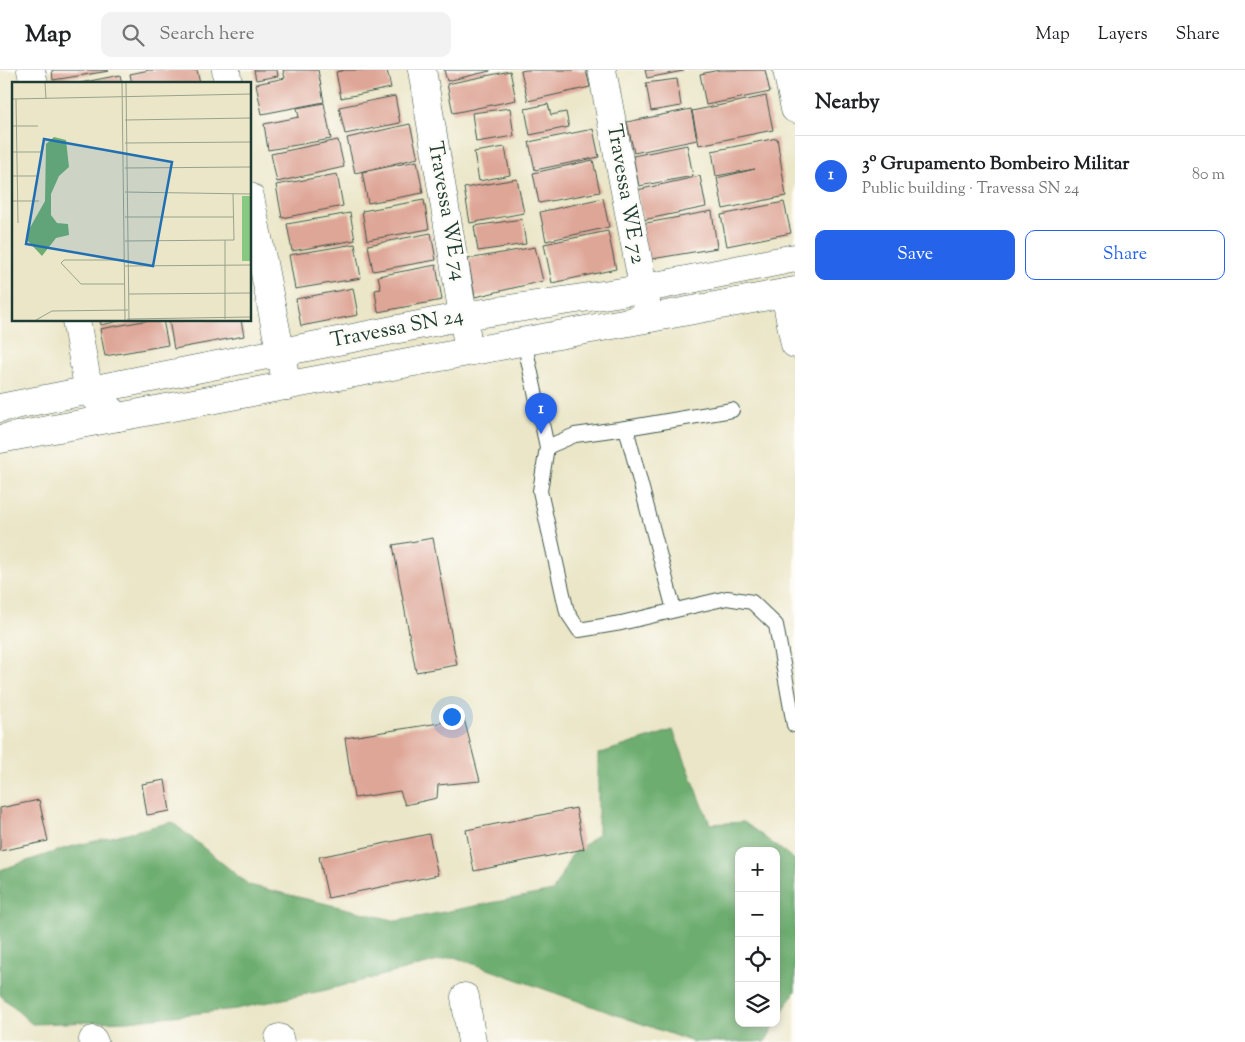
<!DOCTYPE html>
<html lang="en">
<head>
<meta charset="utf-8">
<style>
  :root { --surface:#fff; --page:#f2f2f2; --text:#202124; --muted:#757577; --line:#e0e0e0; --accent:#2563eb }
  body { margin:0; font-family:"Sorts Mill Goudy",serif; background:var(--page); color:var(--text) }
  .controls { position:absolute; right:15px; bottom:15px; display:grid; overflow:hidden; border-radius:10px; box-shadow:0 2px 8px #0003 }
  .controls button { width:45px; height:45px; display:grid; place-items:center; padding:0; border:0; border-bottom:1px solid var(--line); background:var(--surface); color:var(--text); font:25px sans-serif }
  .you { position:absolute; left:451px; top:646px; width:18px; height:18px; margin:-12px; border:4px solid #fff; border-radius:50%; background:#1a73e8; box-shadow:0 0 0 8px #1a73e833 }
  .badge { display:grid; place-items:center; width:32px; height:32px; border-radius:50%; background:var(--accent); color:#fff; font-size:16px; font-weight:700 }
  .pin { position:absolute; translate:-50% -41px; filter:drop-shadow(0 1px 2px #0008) }
  .pin::after { content:''; position:absolute; top:26px; width:18px; height:15px; background:inherit; clip-path:polygon(0 0,100% 0,50% 100%) }
  .list { margin:0; padding:0; list-style:none }
  h2 { display:flex; justify-content:space-between; align-items:center; height:65px; margin:0; padding:0 20px; font-size:21px }
  h2 small { font-size:16px; font-weight:400; color:var(--muted) }
  .list li { display:grid; grid-template-columns:32px 1fr auto; gap:15px; align-items:center; box-sizing:border-box; height:80px; padding:0 20px; border-top:1px solid var(--line) }
  .list b { display:block; font-size:19px; white-space:nowrap }
  .list p { margin:0; font-size:16px; white-space:nowrap; color:var(--muted) }
  .list em { font-size:16px; font-style:normal; color:var(--muted) }
  .actions { display:flex; gap:10px; padding:15px 20px }
  .actions a { flex:1; padding:11px 0; border:1px solid var(--accent); border-radius:10px; text-align:center; font-size:18px; color:var(--accent) }
  .actions .main { background:var(--accent); color:#fff }
  .icon { flex:none; width:28px; height:28px; fill:none; stroke:currentColor; stroke-width:2; stroke-linecap:round; stroke-linejoin:round }
  .map { position:relative; flex:none; width:795px; height:972px; overflow:hidden }
  header { display:flex; align-items:center; gap:30px; box-sizing:border-box; height:70px; padding:0 25px; background:var(--surface); border-bottom:1px solid var(--line) }
  header strong { font-size:24px }
  nav { display:flex; gap:28px; margin-inline-start:auto; font-size:18px }
  .search { width:350px; height:45px; background:var(--page); display:flex; align-items:center; gap:12px; box-sizing:border-box; padding:0 18px; border-radius:10px; color:var(--muted); font-size:19px }
  main { display:flex }
  aside { flex:1; background:var(--surface) }
  .map>svg:first-child { display:block }
  .forest { fill:#6dad6f; stroke:#467552 }
  .building { fill:#dea697 }
  .lines { fill:none; stroke-linecap:round; stroke-linejoin:round }
  .lane-casing { stroke:#3e564a; stroke-width:16 }
  .street-casing { stroke:#3e564a; stroke-width:29 }
  .secondary-casing { stroke:#3e564a; stroke-width:29 }
  .primary-casing { stroke:#3e564a; stroke-width:29 }
  .lane { stroke:#fff; stroke-width:14 }
  .street { stroke:#fff; stroke-width:28 }
  .secondary { stroke:#fff; stroke-width:28 }
  .primary { stroke:#fff; stroke-width:28 }
  .labels { text-anchor:middle; dominant-baseline:central; stroke-width:5; stroke-linejoin:round; paint-order:stroke }
  .street-label { font-size:21px; fill:#1f3d34; stroke:#fdfcf7 }
  .inset-road { fill:none; stroke:#99a28d; stroke-width:1 }
  .view { fill:#1f6fb2; fill-opacity:0.15; stroke:#1f6fb2; stroke-width:2.5 }
  .inset-edge { fill:none; stroke:#1f3d34; stroke-width:2.5 }
</style>
</head>
<body>
<header>
<strong>Map</strong>
<div class="search"><svg class="icon" aria-label="search" viewBox="0 0 24 24"><circle cx="10" cy="10" r="6"/><path d="M15 15l6 6"/></svg>Search here</div>
<nav><a>Map</a><a>Layers</a><a>Share</a></nav>
</header>
<main>
<div class="map">
<svg width="795" height="972" viewBox="0 0 795 972">
  <rect width="100%" height="100%" fill="#fdfcf7"/>
  <filter id="ink" filterUnits="userSpaceOnUse"><feTurbulence type="fractalNoise" baseFrequency=".02" numOctaves="2"/><feDisplacementMap in="SourceGraphic" scale="10" xChannelSelector="R" yChannelSelector="G"/><feConvolveMatrix kernelMatrix="1 2 1 2 8 2 1 2 1" color-interpolation-filters="sRGB"/></filter>
  <filter id="wash" filterUnits="userSpaceOnUse"><feTurbulence type="fractalNoise" baseFrequency=".0096" numOctaves="4" result="noise"/><feDisplacementMap in="SourceGraphic" scale="20" xChannelSelector="R" yChannelSelector="G"/><feGaussianBlur stdDeviation="1.12" result="paint"/><feColorMatrix in="noise" values="0 0 0 0 0 0 0 0 0 0 0 0 0 0 0 0 0 1.4 0 .05"/><feComposite in="paint" operator="in"/></filter>
  <g filter="url(#wash)">
    <rect width="100%" height="100%" fill="#ebe6c8"/>
    <polygon class="forest" points="673,660 710,754 744,752 795,790 795,921 776,952 776,781 739,781 739,953 776,953 765,972 693,972 454,887 326,920 236,939 128,951 32,954 0,925 0,800 66,778 172,752 249,815 397,851 553,821 571,786 598,764 598,684"/>
    <g id="blocks">
      <g class="building">
        <polygon points="52,0 108,0 109,1 53,10"/>
        <polygon points="149,0 197,0 200,14 132,14 130,4"/>
        <polygon points="254,0 277,0 278,6 256,10"/>
        <polygon points="283,0 318,0 324,32 262,44 256,14 285,8"/>
        <polygon points="345,0 387,0 391,18 341,28 336,2"/>
        <polygon points="444,0 490,0 490,1 447,11"/>
        <polygon points="526,0 586,0 590,17 528,31 521,1"/>
        <polygon points="645,0 683,0 683,1 647,8"/>
        <polygon points="719,0 765,0 770,22 706,35 700,4"/>
        <polygon points="510,1 516,30 453,43 447,14"/>
        <polygon points="120,5 122,14 80,14 80,13"/>
        <polygon points="677,9 681,36 651,41 646,13"/>
        <polygon points="395,26 400,53 345,64 339,37"/>
        <polygon points="766,26 773,60 699,75 692,41"/>
        <polygon points="324,33 331,69 268,80 264,54 299,47 297,38"/>
        <polygon points="548,34 551,45 566,42 569,57 530,65 525,39"/>
        <polygon points="510,38 514,66 476,72 472,43"/>
        <polygon points="691,39 697,70 634,83 627,52"/>
        <polygon points="410,54 418,88 355,103 347,68"/>
        <polygon points="593,59 599,87 535,100 529,72"/>
        <polygon points="777,68 786,126 723,139 717,108 755,99 716,106 712,81"/>
        <polygon points="338,70 344,97 277,112 271,84"/>
        <polygon points="687,75 693,106 639,116 633,86"/>
        <polygon points="505,77 510,105 479,111 474,82"/>
        <polygon points="593,90 600,122 539,133 533,103"/>
        <polygon points="417,91 423,123 368,133 362,102"/>
        <polygon points="337,104 343,136 282,148 276,115"/>
        <polygon points="700,106 706,137 643,150 637,120"/>
        <polygon points="517,109 524,143 470,153 464,118"/>
        <polygon points="603,128 609,157 546,171 540,142"/>
        <polygon points="424,130 429,159 367,170 362,141"/>
        <polygon points="784,132 791,163 727,176 721,145"/>
        <polygon points="712,141 717,178 646,190 641,154"/>
        <polygon points="350,143 355,170 292,181 287,154"/>
        <polygon points="522,149 526,174 478,181 474,156"/>
        <polygon points="608,161 616,199 552,213 544,174"/>
        <polygon points="431,163 436,190 373,201 368,175"/>
        <polygon points="355,174 361,208 295,219 289,185"/>
        <polygon points="535,177 543,211 475,227 468,189"/>
        <polygon points="436,195 442,230 378,242 375,220 381,219 378,206"/>
        <polygon points="353,218 358,245 301,256 296,229"/>
        <polygon points="100,250 119,250 119,251 101,255"/>
        <polygon points="149,250 163,250 168,275 105,286 100,259"/>
        <polygon points="169,250 241,250 244,266 174,279"/>
        <polygon points="433,468 457,595 416,602 393,475"/>
        <polygon points="464,649 480,711 438,715 437,728 405,735 400,721 354,728 345,668"/>
        <polygon points="165,710 170,741 147,745 142,714"/>
        <polygon points="39,730 48,771 0,781 0,738"/>
        <polygon points="576,738 584,779 474,801 466,760"/>
        <polygon points="429,764 438,805 328,828 319,787"/>
      </g>
    </g>
  </g>
  <g filter="url(#ink)">
    <use href="#blocks" fill-opacity="0" stroke="#3e564a" stroke-width="1"/>
    <g class="lines">
      <defs>
        <g id="lane">
          <polyline points="524,271 547,377 540,421 567,542 579,560 621,553 727,528 752,532 776,555 794,655"/>
          <polyline points="626,358 732,340"/>
          <polyline points="547,377 575,365 626,358 674,540"/>
        </g>
        <g id="street">
          <polyline points="31,0 34,14"/>
          <polyline points="422,0 469,281"/>
          <polyline points="602,0 649,248"/>
          <polyline points="785,223 795,274"/>
          <polyline points="76,250 89,322 118,347"/>
          <polyline points="465,927 472,972"/>
          <polyline points="279,968 280,972"/>
          <polyline points="93,970 94,972"/>
        </g>
        <g id="secondary">
          <polyline points="226,0 228,14"/>
          <polyline points="787,0 795,39"/>
          <polyline points="250,127 287,316"/>
        </g>
        <g id="primary">
          <polyline points="0,338 464,246 642,219 795,188"/>
          <polyline points="0,369 795,221"/>
        </g>
      </defs>
      <use href="#lane" class="lane-casing"/>
      <use href="#street" class="street-casing"/>
      <use href="#secondary" class="secondary-casing"/>
      <use href="#primary" class="primary-casing"/>
      <use href="#lane" class="lane"/>
      <use href="#street" class="street"/>
      <use href="#secondary" class="secondary"/>
      <use href="#primary" class="primary"/>
    </g>
  </g>
  <g class="labels">
    <g class="street-label">
      <text transform="translate(625 124) rotate(80)">Travessa WE 72</text>
      <text transform="translate(446 141) rotate(80)">Travessa WE 74</text>
      <text transform="translate(397 259) rotate(-11)">Travessa SN 24</text>
    </g>
  </g>
  <g transform="translate(12 12)">
    <rect width="239" height="239" fill="#ebe6c8"/>
    <path d="M230,114H239V179H230Z" fill="#87c981"/>
    <path d="M42,55L54,58L57,85L47,94L39,112V133L45,141L56,142L57,153L44,156L30,174L14,157L15,151L33,119L34,62Z" fill="#6dad6f"/>
    <path class="inset-road" d="M33,1L34,17M110,1L113,238M114,1L117,238M0,17L239,12M4,17L6,141M113,38L239,36M0,44H26M113,61L239,60M0,70H30M113,86L239,85M0,94H26M113,110L239,112M0,119H27M113,135H222M213,158V237M113,159L222,158L221,112M112,178H52L49,181L69,202H112M113,184L239,183M117,212L239,211M115,237L239,235M24,238L40,229L116,228"/>
    <path class="view" d="M32,57L160,80L141,184L14,162Z"/>
    <rect width="239" height="239" class="inset-edge"/>
  </g>
</svg>
<div class="controls">
<button>+</button>
<button>−</button>
<button><svg class="icon" aria-label="locate" viewBox="0 0 24 24"><circle cx="12" cy="12" r="6"/><path d="M12 2v4M12 18v4M2 12h4M18 12h4"/></svg></button>
<button><svg class="icon" aria-label="layers" viewBox="0 0 24 24"><path d="M12 4l9 5-9 5-9-5zM3 14l9 5 9-5"/></svg></button>
</div>
<div class="you"></div>
<div class="pin badge" style="left:541px;top:364px">1</div>
</div>
<aside>
<h2>Nearby<small></small></h2>
<ul class="list">
<li><span class="badge">1</span><div><b>3º Grupamento Bombeiro Militar</b><p>Public building · Travessa SN 24</p></div><em>80 m</em></li>
</ul>
<div class="actions"><a class="main">Save</a><a>Share</a></div>
</aside>
</main>
</body>
</html>
